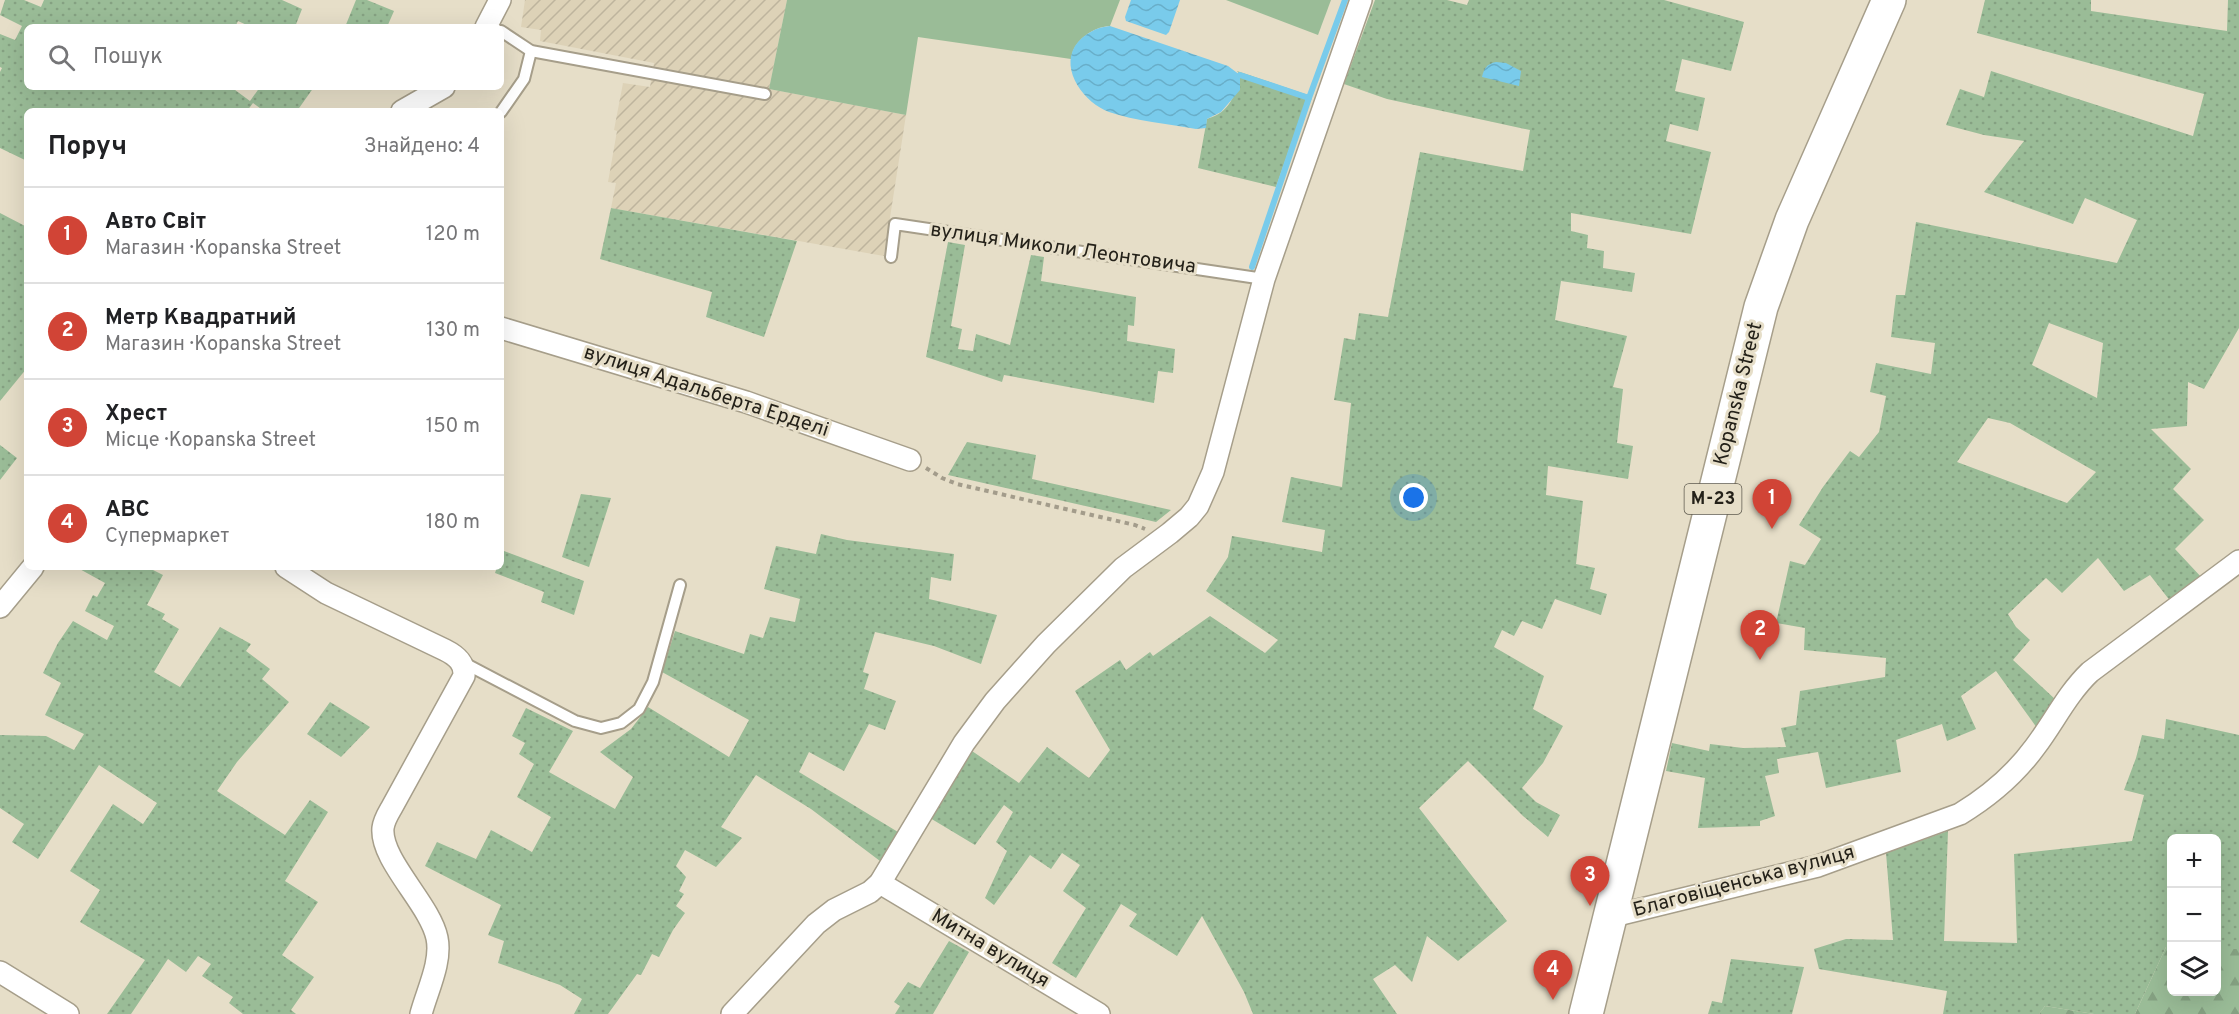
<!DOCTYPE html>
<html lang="uk">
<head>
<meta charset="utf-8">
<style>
  :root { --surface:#fff; --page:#f2f2f2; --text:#202124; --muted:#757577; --line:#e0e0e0; --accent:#d14436 }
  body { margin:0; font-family:Overpass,sans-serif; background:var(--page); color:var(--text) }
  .controls { position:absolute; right:18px; bottom:18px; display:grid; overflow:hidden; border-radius:9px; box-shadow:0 6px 24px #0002 }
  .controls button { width:54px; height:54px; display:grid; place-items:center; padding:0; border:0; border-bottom:2px solid var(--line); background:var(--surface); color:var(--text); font:30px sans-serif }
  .you { position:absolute; left:1414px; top:498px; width:21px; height:21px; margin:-15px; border:4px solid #fff; border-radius:50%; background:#1a73e8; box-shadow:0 0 0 9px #1a73e833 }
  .badge { display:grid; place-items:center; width:39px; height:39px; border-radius:50%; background:var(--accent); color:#fff; font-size:20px; font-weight:700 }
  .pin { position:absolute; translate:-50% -50px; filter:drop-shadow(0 2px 3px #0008) }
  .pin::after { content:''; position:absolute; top:32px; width:21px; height:18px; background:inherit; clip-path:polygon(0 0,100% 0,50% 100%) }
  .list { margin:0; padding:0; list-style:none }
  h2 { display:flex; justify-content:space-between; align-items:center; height:78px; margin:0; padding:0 24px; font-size:26px }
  h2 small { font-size:20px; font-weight:400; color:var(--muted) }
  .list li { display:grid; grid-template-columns:39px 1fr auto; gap:18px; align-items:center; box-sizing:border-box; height:96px; padding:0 24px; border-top:2px solid var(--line) }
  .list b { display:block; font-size:22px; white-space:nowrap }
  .list p { margin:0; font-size:20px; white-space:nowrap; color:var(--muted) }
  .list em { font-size:20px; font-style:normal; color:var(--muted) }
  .icon { flex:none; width:33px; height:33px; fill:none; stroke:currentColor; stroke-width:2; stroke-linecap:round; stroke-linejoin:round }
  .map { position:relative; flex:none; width:2239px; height:1014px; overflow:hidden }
  .search { position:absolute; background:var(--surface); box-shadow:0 6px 24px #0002; left:24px; top:24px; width:480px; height:66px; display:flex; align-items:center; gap:15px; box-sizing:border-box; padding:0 21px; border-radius:9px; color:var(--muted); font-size:22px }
  .panel { position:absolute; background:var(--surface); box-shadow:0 6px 24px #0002; left:24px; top:108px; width:480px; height:462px; border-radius:9px }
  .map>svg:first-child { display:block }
  .industrial { fill:url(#industrial-furrows) }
  .green { fill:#9abc97 }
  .forest { fill:url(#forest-firs) }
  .garden { fill:url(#garden-dots); fill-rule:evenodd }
  .water { fill:url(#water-waves) }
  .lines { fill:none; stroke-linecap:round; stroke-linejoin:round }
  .stream { stroke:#79cbeb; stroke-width:6 }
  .service-casing { stroke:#a69e8a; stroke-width:14 }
  .minor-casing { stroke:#a69e8a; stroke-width:24 }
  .trunk-casing { stroke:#a69e8a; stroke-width:36 }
  .path { stroke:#a39c8b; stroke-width:4; stroke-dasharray:4.5 4.5; stroke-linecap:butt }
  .service { stroke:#fff; stroke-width:10 }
  .minor { stroke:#fff; stroke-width:21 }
  .trunk { stroke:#fff; stroke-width:33 }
  .labels { text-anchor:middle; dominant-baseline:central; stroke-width:6; stroke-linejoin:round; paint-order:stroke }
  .shield { fill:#e6dec8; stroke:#5e5a4e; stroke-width:1.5 }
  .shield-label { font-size:18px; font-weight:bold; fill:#242119 }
  .street-label { font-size:20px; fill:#242119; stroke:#e6dec8 }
</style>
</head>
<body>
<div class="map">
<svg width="2239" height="1014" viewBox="0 0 2239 1014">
  <defs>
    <pattern id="industrial-furrows" width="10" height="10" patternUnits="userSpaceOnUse" patternTransform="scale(1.5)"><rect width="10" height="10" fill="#ddd2b7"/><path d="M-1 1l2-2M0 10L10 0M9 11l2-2" fill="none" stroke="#beb49d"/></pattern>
    <pattern id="forest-firs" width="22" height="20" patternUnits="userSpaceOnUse" patternTransform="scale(1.5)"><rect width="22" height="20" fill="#9abc97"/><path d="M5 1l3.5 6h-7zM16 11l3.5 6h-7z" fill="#85a182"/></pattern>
    <pattern id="garden-dots" width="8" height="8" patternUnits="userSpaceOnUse" patternTransform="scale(1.5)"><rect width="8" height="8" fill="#9abc97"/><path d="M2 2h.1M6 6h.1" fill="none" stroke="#85a182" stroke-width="1.8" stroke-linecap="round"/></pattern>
    <pattern id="water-waves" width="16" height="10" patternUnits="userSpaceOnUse" patternTransform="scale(1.5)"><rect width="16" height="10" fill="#79cbeb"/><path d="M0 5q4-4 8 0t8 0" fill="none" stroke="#68aec9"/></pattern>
  </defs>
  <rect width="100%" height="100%" fill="#e6dec8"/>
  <polygon class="industrial" points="525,0 787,0 769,89 906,115 884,256 611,208 616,183 608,182 617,131 614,130 623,83 650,87 654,63 540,41 541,30 521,27"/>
  <g class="green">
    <path d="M787,0H1120L1110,26C1092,27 1073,41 1071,59L918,37L906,115L769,89Z"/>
    <polygon points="1226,0 1331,0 1318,35"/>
  </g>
  <g class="forest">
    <polygon points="2166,947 2171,947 2172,992 2216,992 2217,949 2239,949 2239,1014 2135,1014"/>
    <polygon points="2045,1006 2094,1014 2039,1014"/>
  </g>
  <g class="garden">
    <polygon points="5,0 24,0 41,7 44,0 282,0 302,9 295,27 251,27 238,21 235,27 27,27 27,87 231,87 250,101 260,87 314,87 297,111 264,111 253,103 247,111 27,111 27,161 0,148 0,72 2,68 0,67 0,34 15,40 22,26 0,15"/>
    <polygon points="356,0 367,0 394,11 387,27 345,27"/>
    <polygon points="1375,0 1447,0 1467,5 1469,0 1664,0 1744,22 1731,71 1682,59 1675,91 1705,98 1698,131 1670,124 1666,141 1711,152 1691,234 1571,213 1571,231 1588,235 1587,248 1604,251 1603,268 1635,273 1632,292 1561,281 1555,320 1627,336 1613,387 1623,389 1617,443 1633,446 1628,479 1548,466 1546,495 1583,501 1576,564 1595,568 1590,589 1607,594 1601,615 1555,599 1542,629 1522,621 1514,636 1502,630 1494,647 1544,676 1533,709 1563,726 1543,763 1522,788 1536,802 1560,815 1548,837 1523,816 1468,761 1419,808 1507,921 1458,961 1427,936 1412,982 1395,965 1373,979 1397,1014 1253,1014 1244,992 1202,916 1177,956 1129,926 1137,914 1121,904 1076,978 1052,963 1086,908 1063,891 1080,865 1062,853 1051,869 1030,855 994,905 985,898 1007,851 996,842 1013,812 1004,805 975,845 930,818 972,751 1019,783 1047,747 1089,778 1110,750 1075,691 1120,660 1126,670 1150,652 1153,656 1210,616 1265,653 1278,640 1206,591 1228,557 1232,536 1322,552 1325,530 1282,522 1291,477 1342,487 1351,403 1334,400 1344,338 1355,340 1359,313 1388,317 1420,152 1523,171 1530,130 1387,99 1344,84"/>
    <path d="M1985,0H2091V11L2227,31L2228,0H2239V328L2204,389L2188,382L2187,426L2151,429L2191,469L2173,489L2204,520L2175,549L2203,579L2171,602L2150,575L2124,591L2098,558L2062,593L2046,578L2008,614L2016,627L2030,640L2013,660L2056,700L2037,728L1996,671L1961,696L1976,729L1947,741L1942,724L1896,740L1901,772L1826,788L1818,752L1777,759L1779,773L1765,776L1775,816L1760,821V826L1698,828L1705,778L1666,771L1672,743L1709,751L1710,744L1743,748L1786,747L1781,728L1796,725L1800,691L1885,677L1886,658L1804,650L1805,628L1776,623L1790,561L1805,565L1821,539L1799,525L1823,487L1850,451L1859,457L1879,432L1886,396L1870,392L1876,363L1931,374L1935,343L1891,337L1896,295H1905L1916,222L2117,263L2137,220L2085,198L2073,224L1984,192L2024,141L1984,135L1946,125L1960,89L1984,97L1991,71L2193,136L2204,94L1977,33ZM2049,323L2103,343L2097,398L2032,365ZM1988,418L2010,423L2096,472L2067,503L1957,462Z"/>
    <path d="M1237,71L1308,95L1276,187L1198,168L1207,119C1230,112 1235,96 1240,75Z"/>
    <polygon points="611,208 797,241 764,337 706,317 712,292 600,259"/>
    <polygon points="0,213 27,227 27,368 0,401"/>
    <polygon points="948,242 965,245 951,326 962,329 958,349 973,351 976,334 1010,345 1031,255 1044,257 1041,281 1136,297 1134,326 1128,325 1127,341 1175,349 1173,373 1158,371 1154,403 1004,375 1002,382 926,357"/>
    <polygon points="967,442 1036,455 1032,479 1171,510 1156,522 948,475"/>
    <polygon points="0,445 17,458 0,480"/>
    <polygon points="581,494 611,498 589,567 562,557"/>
    <polygon points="821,534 847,540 954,554 951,581 931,577 929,599 997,615 981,664 934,646 875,632 863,672 869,674 864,689 896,701 885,730 869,724 844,771 809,752 799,772 898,832 880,861 811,809 756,775 721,827 742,838 716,867 685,850 676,866 686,877 679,891 684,894 676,906 685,913 673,930 659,957 652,954 641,975 637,974 608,1014 574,1014 582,999 560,985 498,963 504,941 488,935 501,905 425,866 437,842 476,859 491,830 532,852 551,817 517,797 534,764 519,754 525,743 512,736 526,708 573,731 549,772 615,809 633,777 600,752 631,729 648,707 729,757 749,720 662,672 675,631 744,654 750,634 763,638 770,617 795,622 800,599 764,589 776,546 816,554"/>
    <polygon points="504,551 584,581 574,615 541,602 544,592 495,573 497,567 501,567"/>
    <polygon points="76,567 147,567 163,575 147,605 165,614 162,619 179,629 154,672 180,687 220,627 251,644 246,651 270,669 262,679 289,702 237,762 217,791 285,835 310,800 328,812 285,881 318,902 282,955 314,977 291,1010 296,1014 243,1014 229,1003 233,997 202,976 211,964 198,956 186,972 168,959 131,1014 107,1014 145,960 80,922 100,890 70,871 113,804 143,824 157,803 99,765 38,859 12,842 24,824 0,808 0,735 46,736 74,750 84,734 45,715 61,683 43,673 58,643 73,621 107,640 114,626 85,611 93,595 97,597 105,583"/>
    <polygon points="330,702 370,727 341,757 307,734"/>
    <polygon points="2166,719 2239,735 2239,949 2217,949 2216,838 2172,838 2171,947 2166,947 2135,1014 2094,1014 2045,1006 2039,1014 1943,1014 1947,991 1819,969 1814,949 1846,939 1893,940 1886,853 1948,831 1944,941 2017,943 2014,854 2132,841 2144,795 2124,790 2136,758 2142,735 2164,739"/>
    <polygon points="949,941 969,952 933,1014 895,1014 900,1006 894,1002 908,982 920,988"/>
    <polygon points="1731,959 1804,967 1792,1014 1708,1014 1712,1001 1722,1003"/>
  </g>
  <g class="water">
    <polygon points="1131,0 1180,0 1169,32 1166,35 1126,21 1125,17"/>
    <path d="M1110,26L1228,66L1240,75V90L1221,112L1207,119L1206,128L1196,129C1170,124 1134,121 1109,112C1085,103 1060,71 1075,46C1083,34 1097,27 1110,26Z"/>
    <path d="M1496,62L1506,63L1521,71L1519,86L1482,77C1484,68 1487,64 1496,62Z"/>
  </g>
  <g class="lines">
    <g class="stream">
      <polyline points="1240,75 1309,98 1345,0"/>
      <polyline points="1252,267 1309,98"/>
    </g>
    <defs>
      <g id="service">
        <polyline points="501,31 531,51 765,94"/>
        <polyline points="501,112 524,79 531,51"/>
        <polyline points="891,257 895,224 1264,279"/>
        <polyline points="464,663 575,721 601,728 621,723 639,709 653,682 680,585"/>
      </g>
      <g id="minor">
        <polyline points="486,27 500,0"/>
        <polyline points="402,111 444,87"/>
        <polyline points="501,328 746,402 910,460"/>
        <path d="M286,567L326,593L445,650C457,656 465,663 464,676L392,807C388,814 384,820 383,828C380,860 430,904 437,938C442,962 427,991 421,1014"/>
        <polyline points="0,607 33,567"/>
        <polyline points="880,883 1099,1014"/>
        <path d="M1609,917L1818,866L1960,814C1988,797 2016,773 2035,747C2054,722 2067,694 2090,672L2239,561"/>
        <polyline points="0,972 68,1014"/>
        <polyline points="732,1014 816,924 834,910 870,892 880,883 964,743 995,701 1046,644 1123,568 1170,533 1189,517 1198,506 1213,472 1264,279 1361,0"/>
      </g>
      <polyline id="trunk" points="1586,1014 1761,307 1792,220 1889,0"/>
    </defs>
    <use href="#service" class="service-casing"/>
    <use href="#minor" class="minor-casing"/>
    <use href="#trunk" class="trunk-casing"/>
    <polyline class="path" points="926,468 942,478 957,484 1135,525 1145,529"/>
    <use href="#service" class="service"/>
    <use href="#minor" class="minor"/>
    <use href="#trunk" class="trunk"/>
  </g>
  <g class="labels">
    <rect class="shield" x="1684.5" y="484" width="57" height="30" rx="4.5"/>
    <g class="shield-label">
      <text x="1713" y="499">М-23</text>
    </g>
    <g class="street-label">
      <text transform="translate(1063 249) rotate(8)">вулиця Миколи Леонтовича</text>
      <text transform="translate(706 392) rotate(18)">вулиця Адальберта Ерделі</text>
      <text transform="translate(1739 394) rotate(-76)">Kopanska Street</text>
      <text transform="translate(1744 882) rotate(-15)">Благовіщенська вулиця</text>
      <text transform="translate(990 949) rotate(31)">Митна вулиця</text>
    </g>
  </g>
</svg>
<div class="controls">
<button>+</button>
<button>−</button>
<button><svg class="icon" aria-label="layers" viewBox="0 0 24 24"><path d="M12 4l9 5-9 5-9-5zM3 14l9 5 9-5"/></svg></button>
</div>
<div class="you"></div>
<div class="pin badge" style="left:1772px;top:529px">1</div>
<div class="pin badge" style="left:1760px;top:660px">2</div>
<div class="pin badge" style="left:1590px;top:906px">3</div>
<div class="pin badge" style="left:1553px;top:1000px">4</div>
<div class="search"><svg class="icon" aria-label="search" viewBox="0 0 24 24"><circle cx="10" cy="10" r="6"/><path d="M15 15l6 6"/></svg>Пошук</div>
<section class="panel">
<h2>Поруч<small>Знайдено: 4</small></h2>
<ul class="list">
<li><span class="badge">1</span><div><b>Авто Світ</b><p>Магазин · Kopanska Street</p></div><em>120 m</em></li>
<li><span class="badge">2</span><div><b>Метр Квадратний</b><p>Магазин · Kopanska Street</p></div><em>130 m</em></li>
<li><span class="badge">3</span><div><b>Хрест</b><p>Місце · Kopanska Street</p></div><em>150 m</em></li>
<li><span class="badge">4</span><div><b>ABC</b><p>Супермаркет</p></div><em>180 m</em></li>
</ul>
</section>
</div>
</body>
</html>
